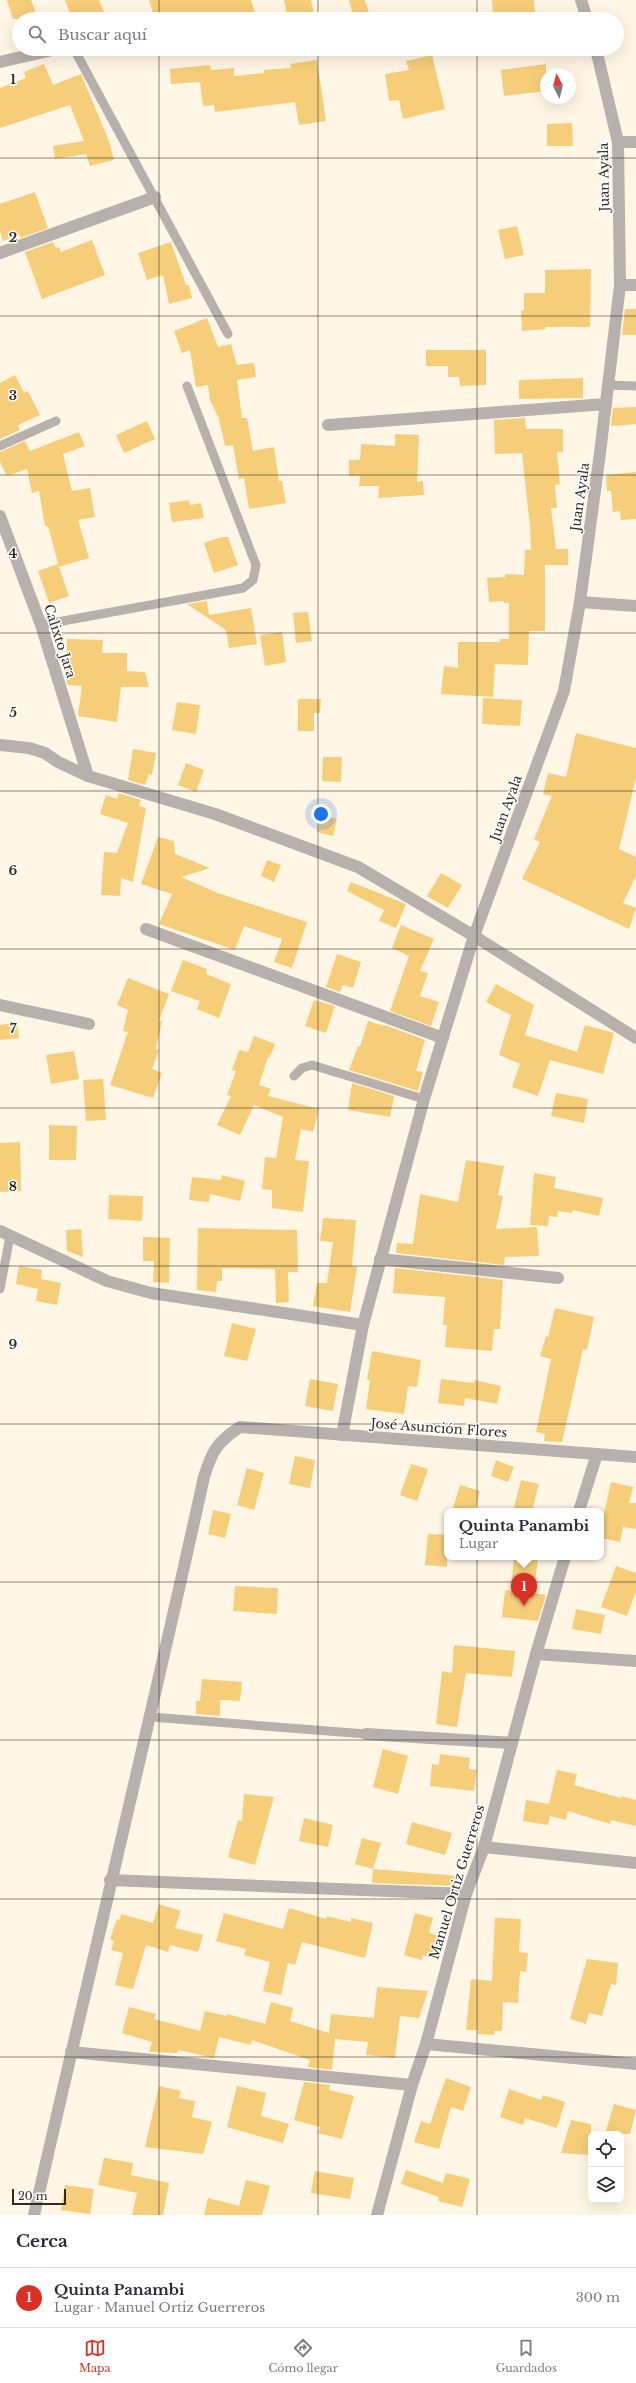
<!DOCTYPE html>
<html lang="es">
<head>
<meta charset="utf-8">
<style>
  :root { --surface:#fff; --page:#f2f2f3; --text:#2b2b33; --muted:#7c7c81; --line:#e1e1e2; --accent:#d93025 }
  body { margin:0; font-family:"Libre Baskerville",serif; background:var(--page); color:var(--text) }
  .controls { position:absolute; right:12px; bottom:12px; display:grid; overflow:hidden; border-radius:8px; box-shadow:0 4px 16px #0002 }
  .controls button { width:36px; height:36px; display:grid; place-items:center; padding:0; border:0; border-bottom:1px solid var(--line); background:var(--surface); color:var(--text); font:20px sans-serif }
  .compass { position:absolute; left:540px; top:68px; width:36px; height:36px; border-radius:50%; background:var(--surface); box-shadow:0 4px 16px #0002; rotate:353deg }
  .scale { position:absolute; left:12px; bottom:10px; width:54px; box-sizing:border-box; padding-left:4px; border:2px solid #2e2b25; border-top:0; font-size:11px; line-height:14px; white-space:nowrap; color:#2e2b25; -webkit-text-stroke:3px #fff; paint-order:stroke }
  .you { position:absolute; left:321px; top:814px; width:14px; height:14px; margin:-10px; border:3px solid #fff; border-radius:50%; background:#1a73e8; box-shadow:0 0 0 6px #1a73e833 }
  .badge { display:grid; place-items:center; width:26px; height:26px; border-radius:50%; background:var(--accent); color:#fff; font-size:13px; font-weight:700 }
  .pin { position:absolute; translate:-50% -33px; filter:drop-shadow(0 1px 2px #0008) }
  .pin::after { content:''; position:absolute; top:21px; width:14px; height:12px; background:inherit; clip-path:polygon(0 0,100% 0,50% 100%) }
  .popup { position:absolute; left:444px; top:1508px; width:160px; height:52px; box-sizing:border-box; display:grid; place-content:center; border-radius:8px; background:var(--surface); filter:drop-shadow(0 1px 3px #0005); font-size:13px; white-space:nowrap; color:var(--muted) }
  .popup b { font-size:15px; color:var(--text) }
  .popup::after { content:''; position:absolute; left:50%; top:100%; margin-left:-8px; border:8px solid transparent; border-top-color:var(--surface) }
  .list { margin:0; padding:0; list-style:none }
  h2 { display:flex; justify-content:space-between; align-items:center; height:52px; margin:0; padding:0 16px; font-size:17px }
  h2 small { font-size:13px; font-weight:400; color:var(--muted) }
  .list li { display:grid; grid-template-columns:26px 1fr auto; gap:12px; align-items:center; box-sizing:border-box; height:60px; padding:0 16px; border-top:1px solid var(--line) }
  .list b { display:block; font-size:15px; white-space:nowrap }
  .list p { margin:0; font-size:13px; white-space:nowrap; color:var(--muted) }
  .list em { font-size:13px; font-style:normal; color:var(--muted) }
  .icon { flex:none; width:22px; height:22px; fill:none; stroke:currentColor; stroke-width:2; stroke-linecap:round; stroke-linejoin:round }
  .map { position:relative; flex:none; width:636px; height:2215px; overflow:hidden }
  .search { position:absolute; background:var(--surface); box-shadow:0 4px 16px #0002; left:12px; right:12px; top:12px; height:44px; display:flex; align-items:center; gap:10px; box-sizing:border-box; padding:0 14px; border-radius:22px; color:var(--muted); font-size:15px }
  .sheet { height:112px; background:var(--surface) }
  nav { display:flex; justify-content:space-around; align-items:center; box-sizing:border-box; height:56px; border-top:1px solid var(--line); background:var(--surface); font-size:11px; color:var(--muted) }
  nav a { display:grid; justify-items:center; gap:2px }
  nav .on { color:var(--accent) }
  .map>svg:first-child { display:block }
  .building { fill:#f6ce7a }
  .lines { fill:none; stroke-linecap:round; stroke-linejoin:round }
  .service { stroke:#b8b0ac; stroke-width:9 }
  .minor { stroke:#b8b0ac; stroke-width:12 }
  .grid { fill:none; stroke:#2e2b25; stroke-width:1; stroke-opacity:0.55 }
  .labels { text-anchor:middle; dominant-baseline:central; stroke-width:3; stroke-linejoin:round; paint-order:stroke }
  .street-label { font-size:13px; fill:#2e2b25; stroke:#fff }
  .grid-label { font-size:13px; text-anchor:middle; font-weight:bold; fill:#2e2b25; stroke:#fff; stroke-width:3; stroke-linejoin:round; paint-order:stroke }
</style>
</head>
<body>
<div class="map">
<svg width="636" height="2215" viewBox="0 0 636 2215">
  <rect width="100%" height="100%" fill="#fff6e5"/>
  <g class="building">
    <polygon points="7,0 31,0 38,19 13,19"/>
    <polygon points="65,0 99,0 107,19 72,19"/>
    <polygon points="149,0 251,0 256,16 247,19 155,19"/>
    <polygon points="284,0 311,0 315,19 288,19"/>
    <polygon points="349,0 365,0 371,19 354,19"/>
    <polygon points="492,0 534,0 535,12 493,14"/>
    <polygon points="432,55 445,109 403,119 399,100 389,101 385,74 409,70 406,61"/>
    <polygon points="317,60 326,121 299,125 295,102 215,112 214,105 203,106 200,82 171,84 170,69 210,65 211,70 234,68 234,76 264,73 264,70 291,68 290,64"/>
    <polygon points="44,64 53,85 81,74 109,141 114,160 90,166 86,154 55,159 53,146 84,141 70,105 0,128 0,88 26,78 24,72"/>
    <polygon points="546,64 546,91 504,96 501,70"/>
    <polygon points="572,123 573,146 547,146 547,124"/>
    <polygon points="35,192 48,228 20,238 19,235 3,241 0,231 0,204"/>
    <polygon points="517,226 524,255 505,259 498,230"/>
    <polygon points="92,240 105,275 42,299 25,252 53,242 56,248 59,247 61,252"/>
    <polygon points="171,242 186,285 189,285 192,298 169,304 163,275 147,280 138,253"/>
    <polygon points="591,269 590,327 545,327 546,329 522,331 521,311 524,310 524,293 545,293 545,270"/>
    <polygon points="625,309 636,309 636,335 622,335"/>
    <polygon points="207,318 218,347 231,344 237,365 254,363 256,377 237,380 242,418 247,418 253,451 274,447 279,481 282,481 286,503 249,509 244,478 239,479 233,445 225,446 219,419 210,400 208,385 196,387 190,350 182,353 174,331"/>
    <polygon points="426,350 486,350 486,385 460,386 459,377 448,377 448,366 426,366"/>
    <polygon points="15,375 24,393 28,391 40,415 18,425 20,430 0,439 0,383"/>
    <polygon points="583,378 583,398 519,399 519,380"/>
    <polygon points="636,407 636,424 611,426 613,408"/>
    <polygon points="525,418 526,429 563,429 563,452 557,452 560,484 555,485 557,508 551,508 556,549 568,549 568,565 545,565 545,631 529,631 528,665 495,664 493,697 441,694 444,666 458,668 458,642 500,642 500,639 509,639 509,603 504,603 504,601 489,602 487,578 505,577 505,574 524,575 525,550 531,550 530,527 522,453 495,454 494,420"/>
    <polygon points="147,421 155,439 124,453 116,435"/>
    <polygon points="79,432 85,446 63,454 72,491 90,488 95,517 78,520 89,558 59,567 48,526 45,526 39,491 32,493 27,469 7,476 0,462 0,452 25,441 30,451"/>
    <polygon points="395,434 419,435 417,482 423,481 424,495 378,498 379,486 359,486 360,476 349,476 349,460 360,460 361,444 395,446"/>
    <polygon points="636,472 636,519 621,520 620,511 613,512 611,491 607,491 606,475"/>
    <polygon points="189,500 190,505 201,503 204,518 172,522 169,503"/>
    <polygon points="222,537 228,537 238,565 214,573 204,543"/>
    <polygon points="58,564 69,596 49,603 38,571"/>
    <polygon points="207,601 209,615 251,608 257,644 229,648 226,630 187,604"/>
    <polygon points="308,612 312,641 296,643 293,613"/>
    <polygon points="282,632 286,662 265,666 260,635"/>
    <polygon points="67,639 103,640 102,653 127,653 127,671 145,672 149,687 121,687 117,722 78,716 82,686 68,685 66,679"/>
    <polygon points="483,698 522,700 520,726 482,724"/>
    <polygon points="298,699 321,699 320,713 314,713 314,731 298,731"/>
    <polygon points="177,702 200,705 196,734 172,730"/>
    <polygon points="576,733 636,748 636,778 619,849 636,857 636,876 623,903 636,908 629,929 522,879 540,842 534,839 552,796 543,794 548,773 566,777"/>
    <polygon points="133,749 156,753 152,775 149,774 145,785 128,780"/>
    <polygon points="323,757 342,757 341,782 322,781"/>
    <polygon points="186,763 204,770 196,792 178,785"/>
    <polygon points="119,793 141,800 139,806 146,808 133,882 121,878 120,896 101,895 104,852 117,853 128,823 100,814 106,795 117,799"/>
    <polygon points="321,815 337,819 333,836 317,832"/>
    <polygon points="158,837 174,841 175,854 210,868 181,877 218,893 307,922 292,968 274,962 282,939 244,926 235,950 159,924 172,894 141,884"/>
    <polygon points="267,860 281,865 274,882 261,876"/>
    <polygon points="441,873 462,885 448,908 427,896"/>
    <polygon points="351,882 406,904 396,928 379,921 384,910 347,891"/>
    <polygon points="401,925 434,939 420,971 428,973 420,996 439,1002 431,1026 390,1011 409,956 392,948"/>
    <polygon points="337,954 361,962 353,988 343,985 340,992 326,987"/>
    <polygon points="183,960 207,969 206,974 231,984 219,1018 197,1009 200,1001 171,991"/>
    <polygon points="128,978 169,994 159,1021 162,1021 156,1049 159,1050 152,1069 162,1073 153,1098 110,1085 128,1032 123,1031 128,1010 117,1005"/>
    <polygon points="496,984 534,1005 525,1035 577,1052 585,1025 614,1033 603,1074 550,1060 538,1096 512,1087 520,1064 499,1055 511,1015 486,1002"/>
    <polygon points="314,1000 335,1006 326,1033 305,1026"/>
    <polygon points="368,1021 385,1026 385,1025 425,1040 416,1071 423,1072 418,1091 349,1070 358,1046 360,1047"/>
    <polygon points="17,1022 19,1038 0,1040 0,1025"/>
    <polygon points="254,1036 275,1044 270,1057 268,1057 259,1085 271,1089 268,1096 319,1109 313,1132 301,1129 295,1160 309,1161 303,1212 272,1208 272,1190 262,1189 265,1157 276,1158 283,1117 254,1105 240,1135 217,1125 231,1096 227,1095 236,1071 232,1070 239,1050 248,1052"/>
    <polygon points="74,1051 79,1079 51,1084 46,1055"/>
    <polygon points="103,1079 106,1120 86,1121 83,1080"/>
    <polygon points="352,1083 394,1096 390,1117 348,1110"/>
    <polygon points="556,1093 588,1099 584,1123 551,1116"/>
    <polygon points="49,1125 77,1126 76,1160 49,1160"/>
    <polygon points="20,1142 21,1191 0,1192 0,1143"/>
    <polygon points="466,1160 504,1166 498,1195 503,1196 496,1229 537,1227 539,1256 505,1257 504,1265 396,1253 397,1243 413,1244 420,1194 458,1202"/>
    <polygon points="534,1173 556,1177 554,1188 603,1198 599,1216 573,1210 572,1213 558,1211 557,1217 549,1216 548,1226 530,1225"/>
    <polygon points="222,1175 245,1181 240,1201 210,1194 209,1202 189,1200 192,1177 221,1180"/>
    <polygon points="109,1195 143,1196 142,1221 108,1219"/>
    <polygon points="323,1218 356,1220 352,1266 357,1267 350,1312 313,1306 317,1283 327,1283 333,1242 320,1241"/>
    <polygon points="198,1228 297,1230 298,1272 288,1272 289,1302 276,1303 275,1269 222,1268 222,1281 217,1281 216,1292 197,1290"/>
    <polygon points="81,1229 83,1257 67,1251 66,1230"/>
    <polygon points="143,1237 170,1238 169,1283 153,1282 154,1261 143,1261"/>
    <polygon points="19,1266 42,1270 41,1279 61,1283 57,1305 36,1301 38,1289 16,1284"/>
    <polygon points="395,1268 503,1280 500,1329 494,1329 492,1351 445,1347 447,1325 443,1325 445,1297 393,1293"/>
    <polygon points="555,1308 594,1317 587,1350 583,1349 562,1442 544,1441 545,1434 536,1432 551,1359 540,1356 546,1336 548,1337"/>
    <polygon points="232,1323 256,1329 247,1361 224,1356"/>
    <polygon points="372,1351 421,1360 417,1387 408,1386 404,1414 366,1409 370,1380 367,1380"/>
    <polygon points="310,1379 338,1384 333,1411 305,1406"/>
    <polygon points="441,1379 474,1383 474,1380 501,1386 497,1404 465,1398 464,1406 438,1403"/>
    <polygon points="295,1456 315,1460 310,1488 289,1484"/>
    <polygon points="496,1460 514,1467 508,1482 491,1476"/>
    <polygon points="411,1464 428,1469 417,1501 400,1495"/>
    <polygon points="247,1468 264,1473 254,1510 237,1505"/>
    <polygon points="521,1480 539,1484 532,1511 513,1511"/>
    <polygon points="611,1482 633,1487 629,1503 636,1503 636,1529 623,1527 620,1542 601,1538 601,1527"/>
    <polygon points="460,1485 480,1491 475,1511 453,1508"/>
    <polygon points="213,1510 231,1514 225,1538 208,1534"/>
    <polygon points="428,1534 447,1535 447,1567 425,1565"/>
    <polygon points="514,1557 538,1557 534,1593 546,1595 538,1621 502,1617 505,1590 511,1591"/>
    <polygon points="616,1566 636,1573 636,1591 627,1616 601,1607"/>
    <polygon points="235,1586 278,1588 277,1614 233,1611"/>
    <polygon points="576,1609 605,1615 601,1634 572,1629"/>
    <polygon points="454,1645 515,1651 512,1677 466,1673 457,1727 436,1724 442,1671 452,1673"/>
    <polygon points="202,1679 242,1682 240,1701 220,1700 220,1716 196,1714 196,1701 200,1701"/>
    <polygon points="383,1749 408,1756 398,1794 373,1787"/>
    <polygon points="440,1754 470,1758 469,1769 477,1770 474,1791 430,1786 432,1764 439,1765"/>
    <polygon points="557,1770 577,1774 574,1785 621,1798 621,1796 636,1800 636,1826 611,1820 610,1824 568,1811 566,1820 550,1816 548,1825 523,1821 526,1800 549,1804"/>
    <polygon points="244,1794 274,1797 255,1865 228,1857 238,1820 242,1821"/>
    <polygon points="304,1818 333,1825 328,1847 299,1841"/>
    <polygon points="412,1822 452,1833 445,1855 406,1844"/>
    <polygon points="362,1838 381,1843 373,1869 355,1864"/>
    <polygon points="373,1869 459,1876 458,1886 372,1883"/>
    <polygon points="159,1904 181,1911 175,1928 203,1935 198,1952 170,1945 168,1952 146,1945 133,1989 115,1985 123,1953 111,1950 114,1941 110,1939 117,1919 120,1920 121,1914 153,1923"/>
    <polygon points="289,1908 326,1919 327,1916 351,1922 351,1918 373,1923 365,1958 302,1942 295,1965 288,1963 281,1995 263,1991 270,1962 244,1955 246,1949 216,1941 224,1913 283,1929"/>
    <polygon points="415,1913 433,1918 429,1933 444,1937 438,1959 423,1955 422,1960 404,1955"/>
    <polygon points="495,1918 521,1919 519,1952 528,1953 526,1972 520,1971 518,2003 503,2002 502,2031 494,2031 494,2035 477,2034 478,2030 466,2030 471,1979 492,1981"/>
    <polygon points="587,1959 618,1963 616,1985 611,1984 602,2016 589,2013 586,2024 570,2019"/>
    <polygon points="377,1987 428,1991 419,2018 400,2016 395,2058 366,2055 368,2042 335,2039 332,2070 308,2067 310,2060 252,2040 251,2045 219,2037 214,2058 178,2050 177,2053 149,2052 152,2042 122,2033 129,2007 156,2014 154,2019 200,2031 205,2011 226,2016 227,2014 265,2024 271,2002 293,2008 290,2021 329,2033 331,2014 374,2018"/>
    <polygon points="446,2078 471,2087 463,2111 451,2107 439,2149 414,2142 421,2121 430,2124"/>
    <polygon points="304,2082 330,2085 329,2090 354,2096 342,2139 318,2133 320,2127 294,2120"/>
    <polygon points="159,2086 181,2091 179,2098 195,2101 192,2117 212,2122 203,2154 145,2147"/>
    <polygon points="237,2086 266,2093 261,2116 289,2124 283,2143 227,2127"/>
    <polygon points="509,2089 541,2100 543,2095 565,2102 557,2128 525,2118 523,2125 500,2117"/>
    <polygon points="614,2104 636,2110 630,2134 605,2134"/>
    <polygon points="571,2120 591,2124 591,2155 561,2153"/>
    <polygon points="104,2158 133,2163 131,2175 169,2183 163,2215 132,2215 137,2193 98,2185"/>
    <polygon points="406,2170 443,2183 446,2173 470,2179 462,2207 438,2201 439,2197 401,2184"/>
    <polygon points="315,2171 354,2178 350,2199 311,2193"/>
    <polygon points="246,2180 270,2186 262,2215 204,2215 208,2198 239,2206"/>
    <polygon points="65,2185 94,2189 90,2214 61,2210"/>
  </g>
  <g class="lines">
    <g class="service">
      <polyline points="74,49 228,334"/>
      <polyline points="608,385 636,386"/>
      <polyline points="0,446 56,421"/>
      <polyline points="41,625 243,588 253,580 256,565 187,386"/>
      <polyline points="294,1076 302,1068 312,1065 424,1099"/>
      <polyline points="0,1289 10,1236"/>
      <polyline points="151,1717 366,1734"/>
    </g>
    <g class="minor">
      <polyline points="581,0 587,19"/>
      <polyline points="0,62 57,49"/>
      <polyline points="618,142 636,142"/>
      <polyline points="0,253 155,197"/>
      <polyline points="620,285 636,285"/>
      <polyline points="328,425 606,404"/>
      <polyline points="0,516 41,625 88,776"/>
      <polyline points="580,602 636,606"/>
      <polyline points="0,745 29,748 45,753 58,762 88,776 215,814 358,867 474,936 636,1038"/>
      <polyline points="146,929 443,1038"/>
      <polyline points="0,1005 89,1024"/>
      <polyline points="0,1231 107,1281 151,1293 363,1325"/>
      <polyline points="380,1259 558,1278"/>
      <polyline points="342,1435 363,1325 424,1099 474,936 564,691 580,602 600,453 620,285 618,142 596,49"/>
      <polyline points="579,1511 597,1454"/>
      <polyline points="536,1654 636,1661"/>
      <polyline points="366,1734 512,1743"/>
      <polyline points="484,1847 636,1863"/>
      <polyline points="110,1880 466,1894"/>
      <polyline points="426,2044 636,2064"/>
      <polyline points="71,2052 412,2085"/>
      <path d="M34,2215C90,1969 150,1723 204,1477C212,1451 217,1442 240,1427L636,1457"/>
      <polyline points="377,2215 412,2085 426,2044 466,1894 484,1847 536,1654 565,1557"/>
    </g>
  </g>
  <path class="grid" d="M159,0V19M318,0V19M477,0V19M159,49V2215M318,49V2215M477,49V2215M0,158H636M0,316H636M0,475H636M0,633H636M0,791H636M0,949H636M0,1108H636M0,1266H636M0,1424H636M0,1582H636M0,1740H636M0,1899H636M0,2057H636"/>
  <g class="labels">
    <g class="street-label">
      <text transform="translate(604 177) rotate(-91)">Juan Ayala</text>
      <text transform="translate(580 497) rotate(-82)">Juan Ayala</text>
      <text transform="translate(60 641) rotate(72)">Calixto Jara</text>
      <text transform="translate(506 808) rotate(-70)">Juan Ayala</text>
      <text transform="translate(439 1428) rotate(4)">José Asunción Flores</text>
      <text transform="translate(457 1882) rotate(-73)">Manuel Ortiz Guerreros</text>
    </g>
  </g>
  <g class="grid-label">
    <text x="13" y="84">1</text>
    <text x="13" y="242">2</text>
    <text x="13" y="400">3</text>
    <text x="13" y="558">4</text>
    <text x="13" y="717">5</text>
    <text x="13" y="875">6</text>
    <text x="13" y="1033">7</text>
    <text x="13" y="1191">8</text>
    <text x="13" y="1349">9</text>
  </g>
</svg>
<div class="controls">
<button><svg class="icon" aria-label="locate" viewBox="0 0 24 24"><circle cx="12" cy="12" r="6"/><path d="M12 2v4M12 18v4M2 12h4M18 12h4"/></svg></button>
<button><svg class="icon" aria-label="layers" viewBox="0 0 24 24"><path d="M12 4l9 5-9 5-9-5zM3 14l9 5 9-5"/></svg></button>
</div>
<svg class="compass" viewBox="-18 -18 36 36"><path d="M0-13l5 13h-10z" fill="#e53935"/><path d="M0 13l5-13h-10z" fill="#7c7c81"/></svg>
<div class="scale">20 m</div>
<div class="you"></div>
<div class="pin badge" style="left:524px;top:1606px">1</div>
<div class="popup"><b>Quinta Panambi</b>Lugar</div>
<div class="search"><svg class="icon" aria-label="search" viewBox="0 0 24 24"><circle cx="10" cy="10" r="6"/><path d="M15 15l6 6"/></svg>Buscar aquí</div>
</div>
<section class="sheet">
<h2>Cerca<small></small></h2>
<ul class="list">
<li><span class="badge">1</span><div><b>Quinta Panambi</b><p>Lugar · Manuel Ortiz Guerreros</p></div><em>300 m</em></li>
</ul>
</section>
<nav>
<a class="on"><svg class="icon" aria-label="map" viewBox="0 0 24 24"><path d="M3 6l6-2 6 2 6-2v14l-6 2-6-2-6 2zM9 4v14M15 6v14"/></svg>Mapa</a>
<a><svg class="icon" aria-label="directions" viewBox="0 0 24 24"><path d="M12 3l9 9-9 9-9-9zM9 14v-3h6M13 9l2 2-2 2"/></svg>Cómo llegar</a>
<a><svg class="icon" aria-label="saved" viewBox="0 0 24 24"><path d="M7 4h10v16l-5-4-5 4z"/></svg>Guardados</a>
</nav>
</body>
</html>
